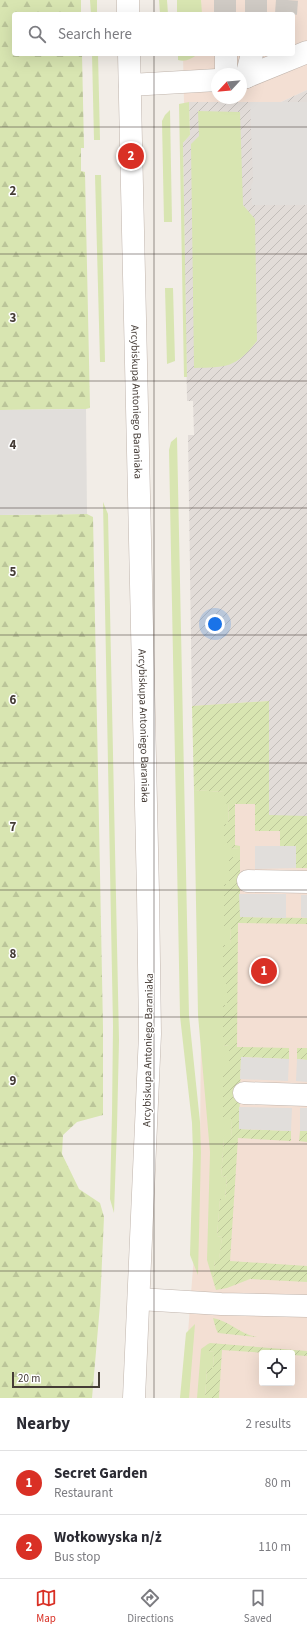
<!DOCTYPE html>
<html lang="en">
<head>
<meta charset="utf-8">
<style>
  :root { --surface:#fff; --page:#f2f2f3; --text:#2b2b33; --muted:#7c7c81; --line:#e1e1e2; --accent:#d93025 }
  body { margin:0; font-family:"Source Sans 3",sans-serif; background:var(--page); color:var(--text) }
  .controls { position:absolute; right:12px; bottom:12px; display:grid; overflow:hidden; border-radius:4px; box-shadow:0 4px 16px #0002 }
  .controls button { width:36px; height:36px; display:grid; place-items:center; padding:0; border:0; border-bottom:1px solid var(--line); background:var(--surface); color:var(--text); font:20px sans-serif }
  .compass { position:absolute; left:211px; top:68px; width:36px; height:36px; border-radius:50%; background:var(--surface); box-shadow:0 4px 16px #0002; rotate:244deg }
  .scale { position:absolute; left:12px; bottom:10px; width:88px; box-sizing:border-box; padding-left:4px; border:2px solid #453c36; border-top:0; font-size:11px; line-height:14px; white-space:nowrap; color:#453c36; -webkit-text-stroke:3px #fff; paint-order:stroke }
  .you { position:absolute; left:215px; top:624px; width:14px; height:14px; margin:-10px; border:3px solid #fff; border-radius:50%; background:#1a73e8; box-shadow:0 0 0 6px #1a73e833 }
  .badge { display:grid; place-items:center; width:26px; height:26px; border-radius:50%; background:var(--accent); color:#fff; font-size:13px; font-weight:700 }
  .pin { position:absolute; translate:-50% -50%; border:2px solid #fff; box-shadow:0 1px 4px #0006 }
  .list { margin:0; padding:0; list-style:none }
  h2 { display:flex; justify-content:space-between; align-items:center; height:52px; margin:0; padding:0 16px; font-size:17px }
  h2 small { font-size:13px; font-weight:400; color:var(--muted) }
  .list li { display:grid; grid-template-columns:26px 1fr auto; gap:12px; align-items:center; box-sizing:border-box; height:64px; padding:0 16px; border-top:1px solid var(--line) }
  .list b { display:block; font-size:15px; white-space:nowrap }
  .list p { margin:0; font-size:13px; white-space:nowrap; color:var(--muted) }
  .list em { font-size:13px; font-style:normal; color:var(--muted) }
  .icon { flex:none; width:22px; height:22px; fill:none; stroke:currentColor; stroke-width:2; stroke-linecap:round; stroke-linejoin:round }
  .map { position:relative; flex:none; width:307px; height:1398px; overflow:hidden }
  .search { position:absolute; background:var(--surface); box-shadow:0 4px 16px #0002; left:12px; right:12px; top:12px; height:44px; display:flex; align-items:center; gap:10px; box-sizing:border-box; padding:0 14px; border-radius:4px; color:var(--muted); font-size:15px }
  .sheet { height:180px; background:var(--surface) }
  nav { display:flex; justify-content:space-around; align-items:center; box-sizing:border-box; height:56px; border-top:1px solid var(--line); background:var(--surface); font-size:11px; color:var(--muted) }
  nav a { display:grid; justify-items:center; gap:2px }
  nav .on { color:var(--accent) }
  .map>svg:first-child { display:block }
  .commercial { fill:#f3dfd3; fill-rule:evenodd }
  .industrial { fill:url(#industrial-furrows) }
  .green { fill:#d8e5b1 }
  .forest { fill:url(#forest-firs) }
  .garden { fill:url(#garden-furrows) }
  .parking { fill:#e1dedb }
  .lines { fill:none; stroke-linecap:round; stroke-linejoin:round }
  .minor-tunnel { stroke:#cfcac4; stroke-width:22; stroke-dasharray:22 11; stroke-linecap:butt }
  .minor-casing { stroke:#c0b5ad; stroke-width:23 }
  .minor { stroke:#fff; stroke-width:22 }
  .grid { fill:none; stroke:#453c36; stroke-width:1; stroke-opacity:0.55 }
  .labels { text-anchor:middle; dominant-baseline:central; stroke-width:3; stroke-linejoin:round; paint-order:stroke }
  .street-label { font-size:11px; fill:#453c36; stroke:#fff }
  .grid-label { font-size:13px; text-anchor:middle; font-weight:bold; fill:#453c36; stroke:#fff; stroke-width:3; stroke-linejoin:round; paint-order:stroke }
</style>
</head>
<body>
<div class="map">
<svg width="307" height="1398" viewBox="0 0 307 1398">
  <defs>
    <pattern id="industrial-furrows" width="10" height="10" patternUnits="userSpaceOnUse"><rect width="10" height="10" fill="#e2dcd8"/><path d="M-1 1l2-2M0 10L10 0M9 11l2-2" fill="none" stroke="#c3beba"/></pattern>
    <pattern id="forest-firs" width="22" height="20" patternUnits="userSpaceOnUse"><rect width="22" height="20" fill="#d8e5b1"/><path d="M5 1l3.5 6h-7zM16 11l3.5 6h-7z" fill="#bbc599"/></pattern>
    <pattern id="garden-furrows" width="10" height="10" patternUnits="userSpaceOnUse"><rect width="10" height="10" fill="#d8e5b1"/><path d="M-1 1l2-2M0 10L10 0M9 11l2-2" fill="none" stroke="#bbc599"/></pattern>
  </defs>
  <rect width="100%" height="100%" fill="#f2ede7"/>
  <g class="commercial">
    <path d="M183,0H307V90L281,102L184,103L183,54H293V14H183ZM217,74H241V98H217Z"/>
    <path d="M269,701L270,816H307V1398H183L198,1203L200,1152L201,1022L193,705ZM262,1353H292V1383H262Z"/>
  </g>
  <polygon class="industrial" points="307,90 307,816 269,816 269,701 192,706 188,435 194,435 193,401 187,401 183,143 190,135 189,102 281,102"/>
  <g class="green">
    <polygon points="90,0 97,0 97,14 91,14"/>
    <polygon points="159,0 167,0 168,14 160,14"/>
    <polygon points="177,0 201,0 202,14 177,14"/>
    <polygon points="92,54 98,54 100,140 94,140"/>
    <path d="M178,54H198C191,59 186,62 178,60Z"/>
    <polygon points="189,102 190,135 183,143 187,377 184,377 179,104"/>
    <polygon points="170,110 172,222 164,222 162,121 165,115"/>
    <path d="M198,111L240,112L243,205L255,219L257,341C235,368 228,367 194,368L191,144L199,136Z"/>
    <polygon points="95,175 101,175 105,362 100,362"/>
    <polygon points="165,288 173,288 175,361 167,364"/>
    <polygon points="177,437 189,1016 200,1122 201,1152 198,1275 190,1255 193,1153 192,1123 180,1016 169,450 171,442"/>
    <polygon points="103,502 108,514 119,1040 117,1127 114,1213 110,1199 112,1113 113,1026"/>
    <polygon points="194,790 224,792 229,803 228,824 224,824 224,843 229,843 229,848 240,849 240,857 229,857 229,884 224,884 224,926 231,926 230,945 223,945 223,984 227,984 227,1005 223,1006 223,1045 229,1046 229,1068 223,1067 223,1118 232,1119 231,1139 224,1139 221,1176 227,1177 225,1199 220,1199 217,1236 222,1237 219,1260 215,1260 213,1280 207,1260 210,1152 198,1015"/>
    <polygon points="195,1324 189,1398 180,1398 186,1333"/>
    <polygon points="208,1344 208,1351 214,1352 213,1369 207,1368 205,1398 197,1398 201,1349"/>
  </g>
  <g class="forest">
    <polygon points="0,0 81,0 81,14 14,14 14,54 82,54 84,148 81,148 81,171 85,172 90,408 86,409 0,410"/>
    <polygon points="87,514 93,517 103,1027 103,1115 77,1122 63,1135 62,1154 79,1189 100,1203 104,1217 100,1305 92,1398 0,1398 0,515"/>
  </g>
  <g class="garden">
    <polygon points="269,701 269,815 307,816 307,868 296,868 296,846 280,846 280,831 255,831 255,804 235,804 235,845 240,846 240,849 228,848 229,843 224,843 224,824 228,824 229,804 224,803 224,792 194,790 192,706"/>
    <polygon points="229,857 240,857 240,917 307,918 307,924 238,923 237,1047 289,1048 289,1059 241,1057 239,1129 291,1131 291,1141 238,1138 230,1261 307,1266 307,1282 250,1279 227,1288 216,1290 213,1280 215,1259 219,1259 222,1237 217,1236 220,1199 225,1199 227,1177 221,1176 224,1139 231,1139 232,1119 223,1119 223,1067 229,1067 229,1046 223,1045 223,1005 227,1005 227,984 223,984 223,945 230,945 231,926 224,926 224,884 229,884"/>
    <polygon points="297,1048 307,1048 307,1060 297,1059"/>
    <polygon points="300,1131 307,1131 307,1142 299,1141"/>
    <path d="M213,1318C229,1321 240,1334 257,1337L218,1333L216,1329Z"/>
    <polygon points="210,1343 307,1351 307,1356 292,1355 292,1353 267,1353 222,1350 219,1398 205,1398 207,1368 213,1368 214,1352 208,1351 208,1344"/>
  </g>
  <g class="parking">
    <polygon points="250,102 307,102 307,205 252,205 251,186 253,181"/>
    <polygon points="86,409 87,514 0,515 0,410"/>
    <polygon points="255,846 296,846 296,868 255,869"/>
    <polygon points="239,894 286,894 286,918 240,917"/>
    <polygon points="301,895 307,895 307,918 301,917"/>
    <polygon points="241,1057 289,1059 288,1081 240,1079"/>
    <polygon points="297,1059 307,1060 307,1082 296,1081"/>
    <polygon points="239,1107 292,1108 291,1131 239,1129"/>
    <rect x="300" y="1108" width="7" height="23"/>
  </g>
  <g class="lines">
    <g class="minor-tunnel">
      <polyline points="225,0 225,14"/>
      <polyline points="256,14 256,0"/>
      <polyline points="286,14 287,0"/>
    </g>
    <defs>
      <g id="minor">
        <polyline points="128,0 128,14"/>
        <path id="s1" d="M129,54L148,893L150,1034L134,1398"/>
        <polyline points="226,54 226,74"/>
        <polyline points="246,77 307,52"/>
        <polyline points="246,77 252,54"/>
        <polyline points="130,85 217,80"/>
        <polyline points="248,881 307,882"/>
        <polyline points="244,1093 307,1095"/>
        <polyline points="139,1299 221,1304 307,1306"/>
      </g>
    </defs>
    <use href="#minor" class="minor-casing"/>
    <use href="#minor" class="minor"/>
  </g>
  <path class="grid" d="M154,0V14M154,54V1398M0,127H307M0,254H307M0,381H307M0,508H307M0,635H307M0,763H307M0,890H307M0,1017H307M0,1144H307M0,1271H307"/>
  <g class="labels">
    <g class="street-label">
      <text stroke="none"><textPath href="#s1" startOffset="348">Arcybiskupa Antoniego Baraniaka</textPath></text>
      <text stroke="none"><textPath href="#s1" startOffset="672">Arcybiskupa Antoniego Baraniaka</textPath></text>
      <text transform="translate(148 1050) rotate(-89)">Arcybiskupa Antoniego Baraniaka</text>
    </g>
  </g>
  <g class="grid-label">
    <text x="13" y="195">2</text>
    <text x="13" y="322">3</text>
    <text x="13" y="449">4</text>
    <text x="13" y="576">5</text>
    <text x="13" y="704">6</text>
    <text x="13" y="831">7</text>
    <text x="13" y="958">8</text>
    <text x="13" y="1085">9</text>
  </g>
</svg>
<div class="controls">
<button><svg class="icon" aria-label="locate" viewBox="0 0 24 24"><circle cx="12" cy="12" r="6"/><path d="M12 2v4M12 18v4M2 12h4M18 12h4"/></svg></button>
</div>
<svg class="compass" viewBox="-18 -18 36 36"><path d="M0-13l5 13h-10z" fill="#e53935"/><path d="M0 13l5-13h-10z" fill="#7c7c81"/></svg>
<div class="scale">20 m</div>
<div class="you"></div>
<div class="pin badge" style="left:264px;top:971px">1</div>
<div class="pin badge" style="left:131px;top:156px">2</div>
<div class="search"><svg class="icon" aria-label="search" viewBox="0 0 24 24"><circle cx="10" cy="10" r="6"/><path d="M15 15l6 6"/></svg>Search here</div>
</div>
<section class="sheet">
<h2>Nearby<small>2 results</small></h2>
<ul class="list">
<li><span class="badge">1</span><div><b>Secret Garden</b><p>Restaurant</p></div><em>80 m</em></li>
<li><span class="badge">2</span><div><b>Wołkowyska n/ż</b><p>Bus stop</p></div><em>110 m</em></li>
</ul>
</section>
<nav>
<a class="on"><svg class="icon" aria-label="map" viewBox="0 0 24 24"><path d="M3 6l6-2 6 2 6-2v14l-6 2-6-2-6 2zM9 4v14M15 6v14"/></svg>Map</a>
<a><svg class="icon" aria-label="directions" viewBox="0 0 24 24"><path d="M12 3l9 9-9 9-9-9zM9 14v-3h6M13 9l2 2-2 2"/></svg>Directions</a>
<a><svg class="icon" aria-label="saved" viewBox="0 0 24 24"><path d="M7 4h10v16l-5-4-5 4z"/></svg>Saved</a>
</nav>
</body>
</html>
